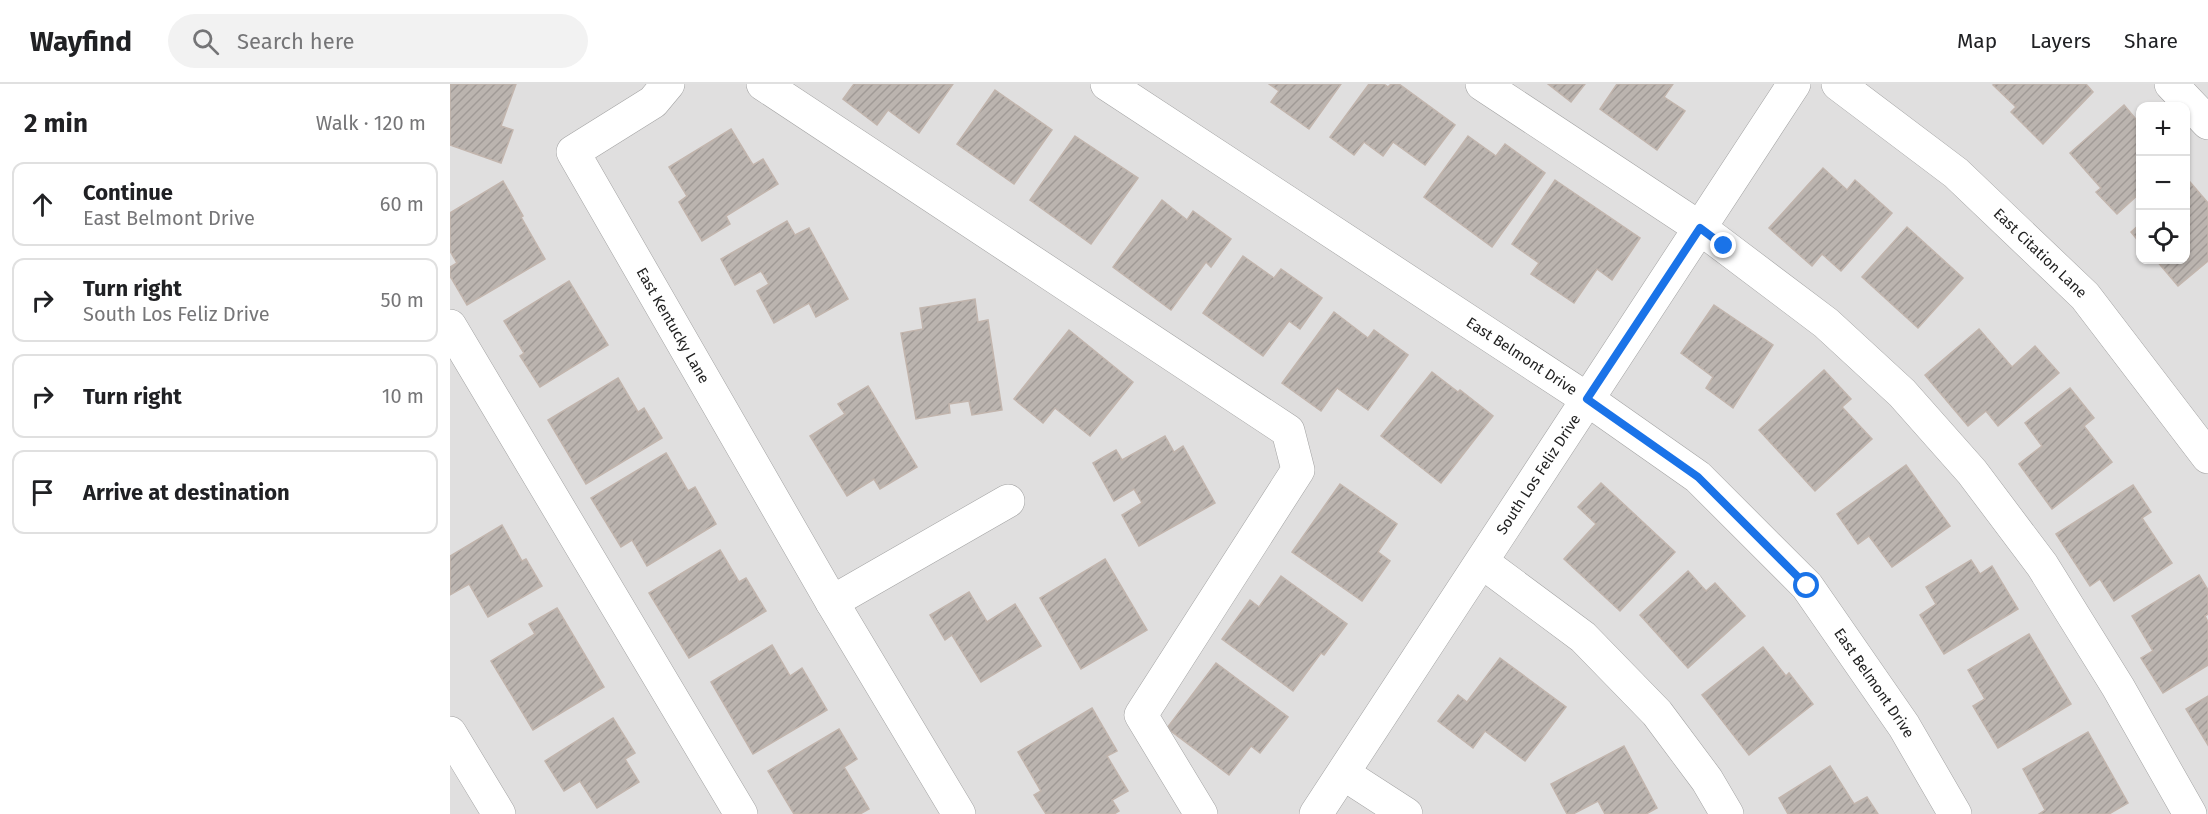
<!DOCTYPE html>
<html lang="en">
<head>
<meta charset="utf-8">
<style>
  :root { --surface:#fff; --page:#f2f2f2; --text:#202124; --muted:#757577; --line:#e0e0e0 }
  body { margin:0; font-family:"Fira Sans",sans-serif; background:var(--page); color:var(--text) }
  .controls { position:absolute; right:18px; top:18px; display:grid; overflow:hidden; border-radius:12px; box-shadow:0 2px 4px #0004 }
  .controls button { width:54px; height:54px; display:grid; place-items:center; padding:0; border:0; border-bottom:2px solid var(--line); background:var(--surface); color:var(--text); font:30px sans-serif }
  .stop { position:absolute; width:18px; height:18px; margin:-14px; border:4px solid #1a73e8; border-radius:50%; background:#fff }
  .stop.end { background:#1a73e8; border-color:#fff; box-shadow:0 2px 6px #0008 }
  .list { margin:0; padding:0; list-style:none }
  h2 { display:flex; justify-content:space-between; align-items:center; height:78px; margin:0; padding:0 24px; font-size:26px }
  h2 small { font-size:20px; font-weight:400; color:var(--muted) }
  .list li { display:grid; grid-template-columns:39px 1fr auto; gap:18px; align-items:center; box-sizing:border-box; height:84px; margin:0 12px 12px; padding:0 12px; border:2px solid var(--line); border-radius:12px }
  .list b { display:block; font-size:22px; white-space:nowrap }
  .list p { margin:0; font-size:20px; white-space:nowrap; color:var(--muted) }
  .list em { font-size:20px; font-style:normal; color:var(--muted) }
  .icon { flex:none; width:33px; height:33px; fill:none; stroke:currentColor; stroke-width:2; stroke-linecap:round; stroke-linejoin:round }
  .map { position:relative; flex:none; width:1758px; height:730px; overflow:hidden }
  header { display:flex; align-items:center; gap:36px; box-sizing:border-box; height:84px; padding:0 30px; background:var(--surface); border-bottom:2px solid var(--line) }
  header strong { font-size:28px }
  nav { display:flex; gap:33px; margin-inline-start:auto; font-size:21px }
  .search { width:420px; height:54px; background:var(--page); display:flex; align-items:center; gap:15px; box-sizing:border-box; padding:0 21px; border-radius:33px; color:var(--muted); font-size:22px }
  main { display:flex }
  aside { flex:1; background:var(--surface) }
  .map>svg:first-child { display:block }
  .residential { fill:#e0dfdf; fill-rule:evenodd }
  .building { fill:url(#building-hatch); stroke:#c2b5ad; stroke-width:1.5 }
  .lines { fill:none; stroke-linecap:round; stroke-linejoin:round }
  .minor-casing { stroke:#a3a3a3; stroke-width:34 }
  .minor { stroke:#fff; stroke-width:33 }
  .route { stroke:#1a73e8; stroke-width:8 }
  .labels { text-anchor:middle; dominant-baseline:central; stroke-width:6; stroke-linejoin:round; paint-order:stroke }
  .street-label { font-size:15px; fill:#222; stroke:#fff }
</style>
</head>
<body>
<header>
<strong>Wayfind</strong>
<div class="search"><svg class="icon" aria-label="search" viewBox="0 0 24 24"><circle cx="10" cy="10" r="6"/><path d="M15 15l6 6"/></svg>Search here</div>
<nav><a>Map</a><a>Layers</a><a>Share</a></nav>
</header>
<main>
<aside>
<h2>2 min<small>Walk · 120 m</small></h2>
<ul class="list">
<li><svg class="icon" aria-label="ahead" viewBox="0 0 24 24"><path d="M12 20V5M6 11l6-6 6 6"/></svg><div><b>Continue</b><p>East Belmont Drive</p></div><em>60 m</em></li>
<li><svg class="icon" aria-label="right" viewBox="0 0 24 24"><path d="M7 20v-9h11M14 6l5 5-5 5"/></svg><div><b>Turn right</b><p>South Los Feliz Drive</p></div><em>50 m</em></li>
<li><svg class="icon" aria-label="right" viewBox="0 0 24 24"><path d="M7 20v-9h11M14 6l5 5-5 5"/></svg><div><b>Turn right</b></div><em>10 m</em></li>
<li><svg class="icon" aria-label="arrive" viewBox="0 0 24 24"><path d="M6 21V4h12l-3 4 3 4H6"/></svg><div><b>Arrive at destination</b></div></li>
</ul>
</aside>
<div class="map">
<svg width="1758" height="730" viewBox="0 0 1758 730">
  <defs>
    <pattern id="building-hatch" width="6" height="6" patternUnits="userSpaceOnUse" patternTransform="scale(1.5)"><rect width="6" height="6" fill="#bbb4af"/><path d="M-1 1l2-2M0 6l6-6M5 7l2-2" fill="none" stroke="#a09a96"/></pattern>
  </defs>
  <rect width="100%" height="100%" fill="#f1eee9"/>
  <path class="residential" d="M0,0H1758V730H0ZM1690,22H1736V176H1690Z"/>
  <g class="building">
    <polygon points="0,0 66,0 51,42 63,46 51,79 0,61"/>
    <polygon points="404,0 503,0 469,49 438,26 427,41 393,15"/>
    <polygon points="819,0 891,0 859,45 821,18 829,7"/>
    <polygon points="919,0 934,0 938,3 941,0 949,0 1005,41 975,81 943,58 933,72 914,58 904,71 880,53"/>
    <polygon points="1098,0 1135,0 1121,18"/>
    <polygon points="1167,0 1223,0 1214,13 1235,27 1207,66 1150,25"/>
    <polygon points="1545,0 1636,0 1643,8 1593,60 1561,28 1566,23 1543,1"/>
    <polygon points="545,6 602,46 564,100 507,60"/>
    <polygon points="1674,21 1690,40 1690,109 1667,130 1646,108 1651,104 1620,69"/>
    <polygon points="281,45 303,81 313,75 328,100 276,132 280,140 252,157 229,118 237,112 219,83"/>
    <polygon points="625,52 688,94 641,160 580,116"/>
    <polygon points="1018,52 1046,72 1055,60 1095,89 1042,163 974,113"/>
    <polygon points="1373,84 1397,106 1405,96 1442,129 1391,187 1372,170 1362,182 1319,144"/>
    <polygon points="1105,96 1190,154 1162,196 1147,185 1124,219 1081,190 1089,179 1062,160"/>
    <polygon points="53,97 73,132 71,133 95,175 17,221 0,192 0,183 7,179 0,167 0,129"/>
    <polygon points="1740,98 1758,119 1758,177 1728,202 1706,176 1736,176 1736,102"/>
    <polygon points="712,116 737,136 743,127 781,155 761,183 756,178 721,226 663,183"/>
    <polygon points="337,137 345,151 359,144 398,215 366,233 359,219 324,239 307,207 319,200 311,187 285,201 271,175"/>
    <polygon points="1690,140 1690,159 1681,148"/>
    <polygon points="1457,143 1513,194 1468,244 1412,193"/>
    <polygon points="793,172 824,194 831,185 872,214 850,245 839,237 813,272 753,229"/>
    <polygon points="119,197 158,261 90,303 70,272 74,269 54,237"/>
    <polygon points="525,215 528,238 538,236 552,326 522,331 519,317 499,320 500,329 466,335 451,249 473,245 470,224"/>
    <polygon points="1264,221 1323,261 1283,324 1256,304 1263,293 1231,269"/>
    <polygon points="884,228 918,254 924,246 958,271 918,326 887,304 871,327 832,299"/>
    <polygon points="1529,245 1562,283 1585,262 1609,289 1548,342 1536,327 1518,342 1475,291"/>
    <polygon points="619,246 683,298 640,352 605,324 593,339 564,315"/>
    <polygon points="1374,286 1401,315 1392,323 1422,355 1365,407 1309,346"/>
    <polygon points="982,288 1008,308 1010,306 1043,332 991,399 931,352"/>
    <polygon points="168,294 188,328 194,324 212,354 136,400 98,336"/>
    <polygon points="418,302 467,383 430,405 424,395 397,412 360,352 395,330 388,320"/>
    <polygon points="1620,304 1644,334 1634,342 1662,378 1602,425 1569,380 1592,362 1575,339"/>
    <polygon points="715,352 724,368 733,362 765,419 689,462 672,431 692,419 684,405 664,417 643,379 666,366 672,376"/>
    <polygon points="216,369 238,407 245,403 266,440 197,482 182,456 171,463 141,414"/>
    <polygon points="1456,381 1500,442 1442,483 1419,452 1408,460 1387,430"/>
    <polygon points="1151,399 1225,468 1170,527 1114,475 1146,440 1128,423"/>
    <polygon points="890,400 947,440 928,468 940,477 912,517 842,468"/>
    <polygon points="1683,401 1701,428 1692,434 1722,479 1664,517 1650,495 1640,502 1606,450"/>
    <polygon points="52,441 72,477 76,475 92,502 38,533 19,500 0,511 0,472"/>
    <polygon points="270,466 289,498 296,494 316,527 239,574 199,509"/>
    <polygon points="655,475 697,546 631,585 590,514"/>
    <polygon points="1521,476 1530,490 1542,482 1568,525 1494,570 1470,531 1486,520 1476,503"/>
    <polygon points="1238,487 1256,507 1265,499 1295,532 1238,584 1190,531"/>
    <polygon points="1749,491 1758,506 1758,530 1755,532 1758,538 1758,581 1713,609 1691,574 1703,567 1682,532"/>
    <polygon points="831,492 897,540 874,571 871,569 843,607 772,555 800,516 809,523"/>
    <polygon points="519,508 537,538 565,520 591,562 531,598 502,551 495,556 480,531"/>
    <polygon points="107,524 154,603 83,646 41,577 85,550 79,540"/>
    <polygon points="1579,550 1621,620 1548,664 1523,622 1535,615 1518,586"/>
    <polygon points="322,561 340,592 352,584 377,626 303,670 261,598"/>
    <polygon points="1313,563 1336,592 1339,589 1363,620 1299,671 1252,611"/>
    <polygon points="1050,574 1116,623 1075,677 1035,647 1023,664 988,637 1008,611 1017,618"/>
    <polygon points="766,579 838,633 810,669 801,662 779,691 717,644"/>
    <polygon points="1758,612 1758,661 1736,625"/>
    <polygon points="642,624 667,667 657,672 678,707 662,716 669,727 664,730 596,730 584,711 591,707 568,668"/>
    <polygon points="163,634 185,669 175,675 189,698 147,724 130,697 114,707 95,677"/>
    <polygon points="389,645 407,675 394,683 419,725 410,730 344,730 318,687"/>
    <polygon points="1638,648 1678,719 1659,730 1589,730 1595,726 1573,685"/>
    <polygon points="1174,662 1207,724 1196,730 1155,730 1148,717 1123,730 1117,730 1101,700"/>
    <polygon points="1380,682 1404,720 1417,713 1428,730 1338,730 1329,714"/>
  </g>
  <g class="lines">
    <defs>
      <g id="minor">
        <path id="s1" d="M218,0L203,18L123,68L382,518L509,730"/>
        <polyline points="313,0 838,347 848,386 691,631 751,730"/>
        <path id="s2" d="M657,0L1137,315L1248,393L1357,502L1454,642L1505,730"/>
        <polyline points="1032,0 1250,144 1376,239 1452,309 1522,388 1592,481 1668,603 1740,730"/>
        <path id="s3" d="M1388,0L1506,89L1635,212L1758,373"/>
        <polyline points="1721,0 1758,39"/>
        <polyline points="0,242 291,730"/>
        <polyline points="1032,478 1133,553 1207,629 1257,696 1277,730"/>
        <polyline points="382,518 558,417"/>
        <polyline points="0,649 49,730"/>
        <polyline points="894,690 956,730"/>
        <path id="s4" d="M866,730L1344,0"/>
      </g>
    </defs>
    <use href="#minor" class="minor-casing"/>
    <use href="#minor" class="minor"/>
  </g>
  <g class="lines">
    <polyline class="route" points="1274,162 1250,144 1137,315 1248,393 1357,502"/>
  </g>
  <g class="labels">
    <g class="street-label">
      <text stroke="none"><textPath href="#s3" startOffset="264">East Citation Lane</textPath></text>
      <text stroke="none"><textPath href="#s1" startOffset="318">East Kentucky Lane</textPath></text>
      <text stroke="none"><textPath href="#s2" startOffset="496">East Belmont Drive</textPath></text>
      <text stroke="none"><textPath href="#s4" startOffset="406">South Los Feliz Drive</textPath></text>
      <text stroke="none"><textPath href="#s2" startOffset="982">East Belmont Drive</textPath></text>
    </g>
  </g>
</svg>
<div class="controls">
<button>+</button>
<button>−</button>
<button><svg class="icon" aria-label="locate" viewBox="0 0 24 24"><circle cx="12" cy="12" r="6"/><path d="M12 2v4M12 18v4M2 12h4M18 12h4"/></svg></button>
</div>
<div class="stop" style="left:1357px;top:502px"></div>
<div class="stop end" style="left:1274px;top:162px"></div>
</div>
</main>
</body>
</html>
